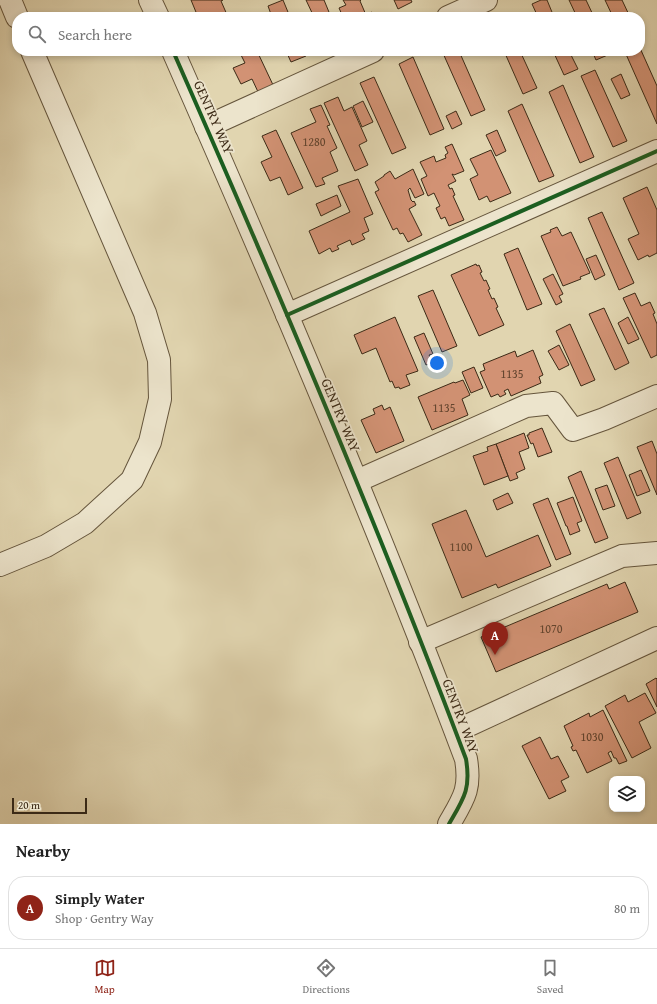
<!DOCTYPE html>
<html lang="en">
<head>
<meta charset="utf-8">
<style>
  :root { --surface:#fff; --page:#f6f6f6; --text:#222; --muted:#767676; --line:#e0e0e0; --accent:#8f2418 }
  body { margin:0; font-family:"Gentium Book Plus",serif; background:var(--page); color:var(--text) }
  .controls { position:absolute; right:12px; bottom:12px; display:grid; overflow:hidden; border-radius:8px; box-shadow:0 2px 6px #0003 }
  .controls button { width:36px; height:36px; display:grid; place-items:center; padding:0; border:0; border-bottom:1px solid var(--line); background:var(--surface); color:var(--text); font:20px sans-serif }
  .scale { position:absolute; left:12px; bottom:10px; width:75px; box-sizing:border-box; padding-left:4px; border:2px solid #3c2a16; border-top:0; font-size:11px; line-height:14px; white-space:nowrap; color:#3c2a16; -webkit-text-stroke:3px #ece4cc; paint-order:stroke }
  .you { position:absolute; left:437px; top:363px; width:14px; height:14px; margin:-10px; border:3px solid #fff; border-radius:50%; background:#1a73e8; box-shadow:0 0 0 6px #1a73e833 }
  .badge { display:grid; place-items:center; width:26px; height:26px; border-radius:50%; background:var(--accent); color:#fff; font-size:13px; font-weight:700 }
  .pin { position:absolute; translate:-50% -33px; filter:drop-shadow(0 1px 2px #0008) }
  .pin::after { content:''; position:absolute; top:21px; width:14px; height:12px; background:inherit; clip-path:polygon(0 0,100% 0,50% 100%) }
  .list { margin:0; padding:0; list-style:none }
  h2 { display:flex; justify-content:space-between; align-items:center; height:52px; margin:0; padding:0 16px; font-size:17px }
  h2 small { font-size:13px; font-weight:400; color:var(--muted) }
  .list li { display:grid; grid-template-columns:26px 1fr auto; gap:12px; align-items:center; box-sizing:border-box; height:64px; margin:0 8px 8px; padding:0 8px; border:1px solid var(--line); border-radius:16px }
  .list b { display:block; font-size:15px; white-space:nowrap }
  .list p { margin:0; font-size:13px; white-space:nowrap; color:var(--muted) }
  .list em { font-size:13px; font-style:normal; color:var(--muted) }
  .icon { flex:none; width:22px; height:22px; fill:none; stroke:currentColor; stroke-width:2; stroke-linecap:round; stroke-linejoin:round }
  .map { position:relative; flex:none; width:657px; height:824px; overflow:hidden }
  .search { position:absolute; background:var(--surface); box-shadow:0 2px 6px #0003; left:12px; right:12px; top:12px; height:44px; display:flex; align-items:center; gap:10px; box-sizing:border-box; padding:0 14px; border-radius:16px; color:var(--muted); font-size:15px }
  .sheet { height:124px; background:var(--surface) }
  nav { display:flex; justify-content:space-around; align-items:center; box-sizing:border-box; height:56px; border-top:1px solid var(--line); background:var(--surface); font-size:11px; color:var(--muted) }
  nav a { display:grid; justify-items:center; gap:2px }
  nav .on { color:var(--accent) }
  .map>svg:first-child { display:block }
  .building { fill:#d29274; stroke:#3c2a16 }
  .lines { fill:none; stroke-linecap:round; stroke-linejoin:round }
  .minor-casing { stroke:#65553c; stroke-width:24 }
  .minor { stroke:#ece4cc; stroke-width:22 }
  .cycleway-casing { stroke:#ece4cc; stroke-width:6 }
  .cycleway { stroke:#1b5e20; stroke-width:4 }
  .labels { text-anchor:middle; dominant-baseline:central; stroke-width:3.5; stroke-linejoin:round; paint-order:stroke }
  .number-label { font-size:12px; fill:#62442e }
  .street-label { font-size:14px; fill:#3c2a16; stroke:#ece4cc }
</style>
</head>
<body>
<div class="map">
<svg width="657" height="824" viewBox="0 0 657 824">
  <rect width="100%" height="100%" fill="#e1d5b0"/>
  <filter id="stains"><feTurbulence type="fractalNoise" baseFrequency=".005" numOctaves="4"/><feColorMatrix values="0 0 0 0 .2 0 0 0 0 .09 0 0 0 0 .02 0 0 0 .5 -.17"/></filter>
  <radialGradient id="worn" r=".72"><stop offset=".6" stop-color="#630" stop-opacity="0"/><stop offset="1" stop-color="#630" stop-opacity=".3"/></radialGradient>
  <g class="building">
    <polygon points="191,0 223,0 221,1 228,17 198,17"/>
    <polygon points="283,0 290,17 272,17 268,6"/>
    <polygon points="306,0 324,0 331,17 314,17"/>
    <polygon points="343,0 361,0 360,1 366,15 372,12 374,17 343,17 339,8 346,5"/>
    <polygon points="394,0 411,0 412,2 398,9"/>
    <polygon points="541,0 547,0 554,17 538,17 532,4"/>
    <polygon points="569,0 586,0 594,17 577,17"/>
    <polygon points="605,0 622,0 630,17 613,17"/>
    <polygon points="640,48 657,86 657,124 625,52 628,51 640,51"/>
    <polygon points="239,51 257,51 274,87 259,94 252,79 241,84 233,68 245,63"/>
    <polygon points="286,51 304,51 306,56 291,62"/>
    <polygon points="442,51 459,51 485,110 471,116"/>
    <polygon points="504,51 520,51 537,88 523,94"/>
    <polygon points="553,51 569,51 578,69 564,75"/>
    <polygon points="592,51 609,51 610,54 596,60"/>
    <polygon points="413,57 444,129 430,135 399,64"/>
    <polygon points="595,70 627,141 613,147 581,76"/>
    <polygon points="621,74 630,95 621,99 611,79"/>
    <polygon points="374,77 406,148 392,154 360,83"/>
    <polygon points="563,85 594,157 580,163 549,92"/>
    <polygon points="338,97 344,111 352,107 367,141 359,145 368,165 355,171 324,103"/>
    <polygon points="363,101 373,122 362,127 353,106"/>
    <polygon points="522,104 554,176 539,182 508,111"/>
    <polygon points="321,105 330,125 327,126 337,148 330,152 338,171 322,178 325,184 316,187 291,133 316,122 310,109"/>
    <polygon points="456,111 462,124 452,129 446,116"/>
    <polygon points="276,130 303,188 288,195 280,177 270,181 261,162 272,157 262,136"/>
    <polygon points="497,130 506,151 496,156 486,135"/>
    <polygon points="452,144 464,171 454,175 452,174 456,181 448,185 450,189 452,188 455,195 453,196 464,220 449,226 445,217 441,219 436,208 440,206 434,193 428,196 421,179 427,176 420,162 434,156 436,162 446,158 445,155 448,153 445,147"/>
    <polygon points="491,150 511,193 490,202 487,196 479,200 470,179 478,175 470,159"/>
    <polygon points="413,169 424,194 415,198 410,188 408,190 411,200 413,202 414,201 416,205 409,209 422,235 408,242 403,233 400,234 397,228 393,230 375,192 379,190 375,182 384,176 384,175 390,171 395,179"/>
    <polygon points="358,179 373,214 364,218 369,231 362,234 365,239 352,245 350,240 337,246 339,249 332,252 330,248 319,254 309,231 350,212 338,186"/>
    <polygon points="647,187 657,210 657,253 649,257 648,255 638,260 628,239 639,234 623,198"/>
    <polygon points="337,195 341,206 321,216 316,204"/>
    <polygon points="602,212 634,283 619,290 588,218"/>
    <polygon points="557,227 562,236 571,232 590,273 580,277 581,279 563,286 541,236 551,232 550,230"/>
    <polygon points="518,248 542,304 527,310 504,254"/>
    <polygon points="596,255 605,275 595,280 586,259"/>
    <polygon points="476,264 477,266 479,265 482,272 480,273 484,281 486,280 490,289 488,290 492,299 494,298 498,307 496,308 504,325 479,336 451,275"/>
    <polygon points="553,274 563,294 559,296 562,302 556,305 543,279"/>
    <polygon points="433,290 457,346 442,352 418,296"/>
    <polygon points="635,293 641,306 650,302 655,313 653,314 657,324 657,355 651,358 623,298"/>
    <polygon points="604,308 629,363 615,370 589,314"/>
    <polygon points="395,317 418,371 406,375 410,385 400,389 399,387 395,388 392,381 390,382 376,348 362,354 354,335"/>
    <polygon points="628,317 639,339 628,344 618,323"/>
    <polygon points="570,324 595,380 581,386 556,331"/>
    <polygon points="424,333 433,354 429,355 433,362 426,365 414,337"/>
    <polygon points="559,345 569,365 559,370 548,351"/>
    <polygon points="533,350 543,375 539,377 541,383 511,396 508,389 504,391 506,394 500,397 498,394 491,397 480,372 485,370 483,364 515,351 517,357"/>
    <polygon points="474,367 483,388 471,393 462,372"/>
    <polygon points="463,380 470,395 462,399 468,415 432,430 418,397 454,382 455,383"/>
    <polygon points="382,405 384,410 390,407 404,441 376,453 361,420 375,414 373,409"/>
    <polygon points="542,428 552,452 538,457 533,443 531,444 527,435 529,435 529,433"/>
    <polygon points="524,433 529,448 519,452 525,469 516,473 518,478 510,481 496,444"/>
    <polygon points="652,441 657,454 657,495 637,447"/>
    <polygon points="496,444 508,476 484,485 473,456 488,451 487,447"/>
    <polygon points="618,457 641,513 627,519 604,463"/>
    <polygon points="641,470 650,491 637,496 629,475"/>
    <polygon points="581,471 608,538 595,543 568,477"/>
    <polygon points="607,485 615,506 603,510 595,489"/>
    <polygon points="508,493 513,503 497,510 493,500"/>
    <polygon points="573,497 582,521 577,523 580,531 570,535 567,526 566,526 557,503"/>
    <polygon points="548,498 571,554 556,560 533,504"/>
    <polygon points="466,510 486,557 538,535 551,566 498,588 496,584 462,598 432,524"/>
    <polygon points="625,582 638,612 496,672 481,637 607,584 609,589"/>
    <polygon points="656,678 657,679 657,707 646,684"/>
    <polygon points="645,693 656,713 639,722 651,748 632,758 605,706 625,695 628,702"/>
    <polygon points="603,710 627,761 619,764 616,758 614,758 611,751 608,753 612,761 587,773 576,750 573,751 571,747 573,746 564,726 589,713 590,717"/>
    <polygon points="540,737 551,759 558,756 569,777 561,781 566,791 549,799 522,746"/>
  </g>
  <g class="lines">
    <defs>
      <g id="minor">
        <polyline points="10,0 17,17"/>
        <polyline points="150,0 158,17"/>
        <polyline points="448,17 486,0"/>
        <path d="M173,51C276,285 376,520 466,759C471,789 464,798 449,824"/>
        <polyline points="206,127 373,51"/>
        <polyline points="287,315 657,151"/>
        <polyline points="357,481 526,406 553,403 573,430 604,419 657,396"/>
        <polyline points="0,565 46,546 85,523 132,480 150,442 160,399 159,360 145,313 32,51"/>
        <polyline points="420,642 622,556 657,553"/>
        <polyline points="456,731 657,638"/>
      </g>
    </defs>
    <use href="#minor" class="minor-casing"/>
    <use href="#minor" class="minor"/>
    <defs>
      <g id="cycleway">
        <path d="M173,51C276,285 376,520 466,759C471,789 464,798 449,824"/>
        <polyline points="287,315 657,151"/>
      </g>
    </defs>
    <use href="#cycleway" class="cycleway-casing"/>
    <use href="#cycleway" class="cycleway"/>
  </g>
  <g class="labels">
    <g class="number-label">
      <text x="314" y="141">1280</text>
      <text x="512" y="373">1135</text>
      <text x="444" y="407">1135</text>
      <text x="461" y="546">1100</text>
      <text x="551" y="628">1070</text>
      <text x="592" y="736">1030</text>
    </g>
    <g class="street-label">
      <text transform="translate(214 117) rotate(66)">GENTRY WAY</text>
      <text transform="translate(341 415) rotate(67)">GENTRY WAY</text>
      <text transform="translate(461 716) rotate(69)">GENTRY WAY</text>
    </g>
  </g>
  <rect width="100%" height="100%" filter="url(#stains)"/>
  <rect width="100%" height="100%" fill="url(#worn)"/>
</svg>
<div class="controls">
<button><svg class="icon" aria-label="layers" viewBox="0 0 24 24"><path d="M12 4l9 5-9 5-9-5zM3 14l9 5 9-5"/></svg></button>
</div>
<div class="scale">20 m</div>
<div class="you"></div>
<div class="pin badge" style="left:495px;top:655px">A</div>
<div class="search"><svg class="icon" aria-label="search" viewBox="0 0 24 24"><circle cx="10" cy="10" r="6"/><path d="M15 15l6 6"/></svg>Search here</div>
</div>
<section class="sheet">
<h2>Nearby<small></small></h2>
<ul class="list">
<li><span class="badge">A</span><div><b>Simply Water</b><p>Shop · Gentry Way</p></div><em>80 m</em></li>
</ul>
</section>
<nav>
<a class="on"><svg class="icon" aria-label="map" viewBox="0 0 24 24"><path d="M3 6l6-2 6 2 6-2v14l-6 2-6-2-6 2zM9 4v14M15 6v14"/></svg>Map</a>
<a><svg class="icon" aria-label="directions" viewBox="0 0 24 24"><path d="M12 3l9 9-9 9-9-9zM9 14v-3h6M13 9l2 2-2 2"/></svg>Directions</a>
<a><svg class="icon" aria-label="saved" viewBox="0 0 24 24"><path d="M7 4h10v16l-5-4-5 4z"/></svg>Saved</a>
</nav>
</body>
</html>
